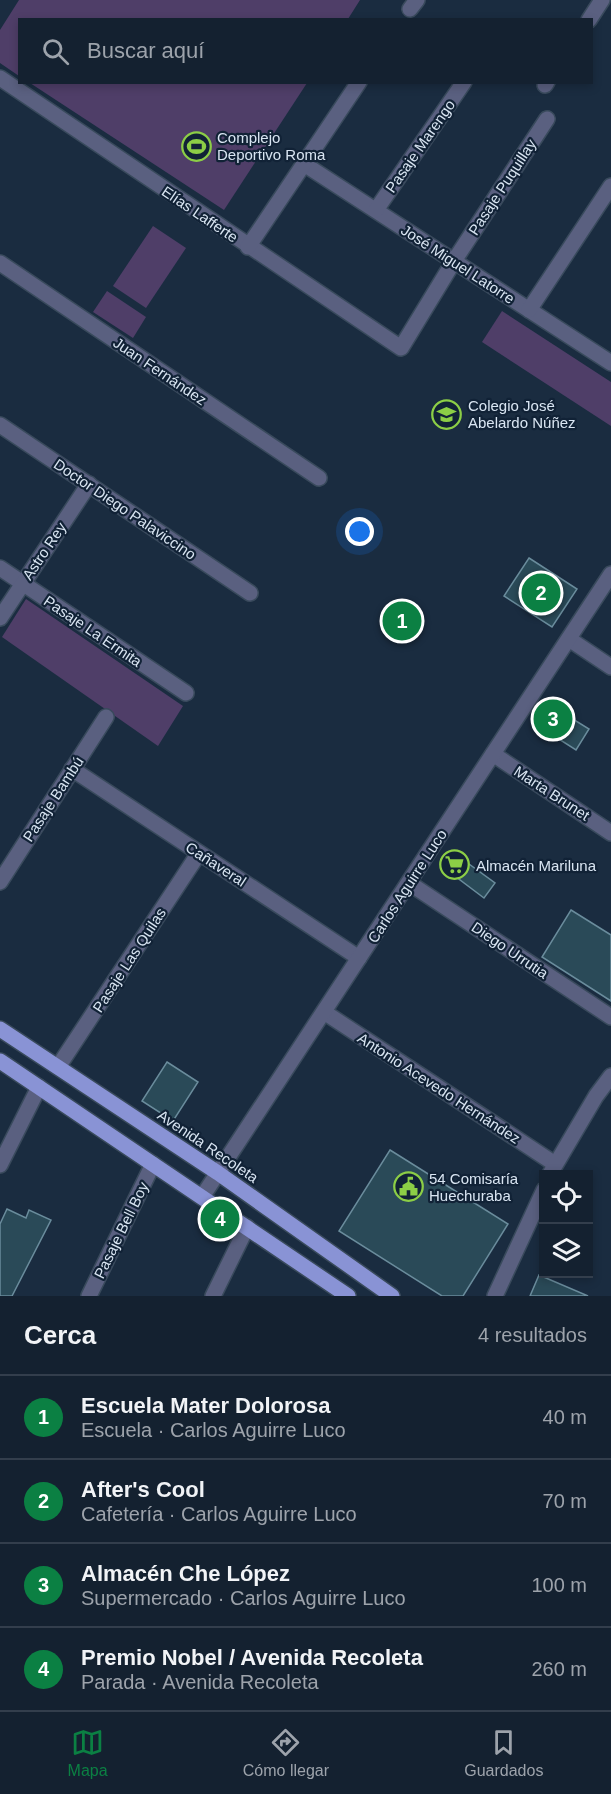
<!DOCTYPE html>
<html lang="es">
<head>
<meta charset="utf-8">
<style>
  :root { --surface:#142130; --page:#212e3c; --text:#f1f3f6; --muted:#9da3ab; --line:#333e4c; --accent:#0b8043 }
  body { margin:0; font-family:Helvetica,sans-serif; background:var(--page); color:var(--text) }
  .controls { position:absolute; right:18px; bottom:18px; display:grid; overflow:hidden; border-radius:0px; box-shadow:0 3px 9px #0003 }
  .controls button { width:54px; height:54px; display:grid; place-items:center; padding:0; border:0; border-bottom:2px solid var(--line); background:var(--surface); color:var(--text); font:30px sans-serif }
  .you { position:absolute; left:360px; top:532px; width:21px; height:21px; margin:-15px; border:4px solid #fff; border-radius:50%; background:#1a73e8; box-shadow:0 0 0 9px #1a73e833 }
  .badge { display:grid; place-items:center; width:39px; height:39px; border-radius:50%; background:var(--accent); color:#fff; font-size:20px; font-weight:700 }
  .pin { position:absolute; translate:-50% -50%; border:3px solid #fff; box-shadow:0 2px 6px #0006 }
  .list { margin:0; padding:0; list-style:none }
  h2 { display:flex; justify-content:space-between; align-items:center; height:78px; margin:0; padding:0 24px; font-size:26px }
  h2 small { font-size:20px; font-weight:400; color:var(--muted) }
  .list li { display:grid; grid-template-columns:39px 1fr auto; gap:18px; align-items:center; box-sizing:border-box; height:84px; padding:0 24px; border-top:2px solid var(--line) }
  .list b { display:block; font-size:22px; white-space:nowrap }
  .list p { margin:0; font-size:20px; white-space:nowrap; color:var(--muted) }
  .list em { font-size:20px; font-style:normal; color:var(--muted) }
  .icon { flex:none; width:33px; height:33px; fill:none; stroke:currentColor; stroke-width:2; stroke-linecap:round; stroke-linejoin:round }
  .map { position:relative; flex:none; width:611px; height:1296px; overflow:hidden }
  .search { position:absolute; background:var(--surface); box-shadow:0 3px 9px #0003; left:18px; right:18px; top:18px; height:66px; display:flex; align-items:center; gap:15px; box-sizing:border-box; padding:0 21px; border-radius:0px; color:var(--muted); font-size:22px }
  .sheet { height:414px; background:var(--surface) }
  nav { display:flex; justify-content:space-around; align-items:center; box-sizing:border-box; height:84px; border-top:2px solid var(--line); background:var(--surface); font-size:16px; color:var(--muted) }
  nav a { display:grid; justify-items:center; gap:3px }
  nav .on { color:var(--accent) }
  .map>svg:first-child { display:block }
  .green { fill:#4f3e68 }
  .building { fill:#2a4a58; stroke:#6a8c9c; stroke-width:1.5 }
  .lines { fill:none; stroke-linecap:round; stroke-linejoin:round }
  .minor-casing { stroke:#394a5c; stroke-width:18 }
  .major-casing { stroke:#394a5c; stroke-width:18 }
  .minor { stroke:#5a6080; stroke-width:15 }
  .major { stroke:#8993d5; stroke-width:15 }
  .labels { text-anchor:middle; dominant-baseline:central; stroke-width:4.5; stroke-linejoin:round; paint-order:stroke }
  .poi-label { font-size:15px; fill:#d9e5f2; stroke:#112236; text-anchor:start }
  .street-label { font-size:15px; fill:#d9e5f2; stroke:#112236 }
</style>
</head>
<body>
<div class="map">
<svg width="611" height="1296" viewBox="0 0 611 1296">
  <rect width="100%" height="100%" fill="#1a2c40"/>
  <g class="green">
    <polygon points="19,0 360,0 348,19 20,20 19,76 0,63 0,30"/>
    <polygon points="30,83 307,83 224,210"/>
    <polygon points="153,226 186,248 146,308 113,286"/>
    <polygon points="107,291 146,317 133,338 93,312"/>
    <polygon points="502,311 611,382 611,426 482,342"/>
    <polygon points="26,599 183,706 158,746 2,637"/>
  </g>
  <g class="building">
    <polygon points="529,558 577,589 552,627 504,596"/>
    <polygon points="555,708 589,729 576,750 543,729"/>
    <polygon points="458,856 495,883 484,898 447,870"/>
    <polygon points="571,910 611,935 611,1001 542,957"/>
    <polygon points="167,1062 198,1082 173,1121 142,1101"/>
    <polygon points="390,1150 508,1224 463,1296 442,1296 339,1231"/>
    <polygon points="7,1209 26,1218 29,1210 51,1220 12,1296 0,1296 0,1224"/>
    <polygon points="539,1275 588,1296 530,1296"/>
  </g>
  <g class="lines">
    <defs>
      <g id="minor">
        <polyline points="410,9 417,0"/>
        <polyline points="589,20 602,0"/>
        <polyline points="0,78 401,348 454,261 547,119"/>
        <polyline points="545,85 547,82"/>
        <polyline points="304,164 611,363"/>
        <polyline points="376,210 464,82"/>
        <polyline points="248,247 359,82"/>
        <polyline points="0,263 319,478"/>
        <polyline points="529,310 611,186"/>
        <polyline points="0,425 250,593"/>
        <polyline points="0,568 186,693"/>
        <polyline points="0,618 89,484"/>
        <polyline points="569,639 611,667"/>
        <polyline points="493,754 611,833"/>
        <polyline points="72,769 359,958"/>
        <polyline points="0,882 106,717"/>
        <polyline points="409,883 611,1017"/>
        <polyline points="324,1012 555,1164"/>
        <polyline points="58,1067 199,853"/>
        <polyline points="0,1165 39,1087"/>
        <polyline points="550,1174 596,1096 611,1076"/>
        <polyline points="202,1197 611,574"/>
        <polyline points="89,1296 153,1164"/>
        <polyline points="213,1296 247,1227"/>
        <polyline points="495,1296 544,1190"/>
      </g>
      <g id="major">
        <polyline points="0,1029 218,1173 392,1296"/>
        <polyline points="0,1061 348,1296"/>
      </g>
    </defs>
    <use href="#minor" class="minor-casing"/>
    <use href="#major" class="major-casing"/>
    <use href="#minor" class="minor"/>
    <use href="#major" class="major"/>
  </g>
  <defs>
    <symbol id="stadium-ring" viewBox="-11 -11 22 22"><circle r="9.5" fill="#112236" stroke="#8cce46" stroke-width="1.5"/><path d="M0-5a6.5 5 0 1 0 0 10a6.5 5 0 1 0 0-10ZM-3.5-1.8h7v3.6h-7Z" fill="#8cce46"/></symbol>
    <symbol id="school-ring" viewBox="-11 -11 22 22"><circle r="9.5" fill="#112236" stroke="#8cce46" stroke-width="1.5"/><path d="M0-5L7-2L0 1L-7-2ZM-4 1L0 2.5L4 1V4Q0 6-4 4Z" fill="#8cce46"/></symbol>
    <symbol id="supermarket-ring" viewBox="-11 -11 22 22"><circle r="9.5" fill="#112236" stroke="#8cce46" stroke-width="1.5"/><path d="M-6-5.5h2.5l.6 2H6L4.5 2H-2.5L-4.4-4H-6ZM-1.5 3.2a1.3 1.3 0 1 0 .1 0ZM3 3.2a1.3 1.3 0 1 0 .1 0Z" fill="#8cce46"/></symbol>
    <symbol id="civic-ring" viewBox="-11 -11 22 22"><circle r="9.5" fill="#112236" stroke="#8cce46" stroke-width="1.5"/><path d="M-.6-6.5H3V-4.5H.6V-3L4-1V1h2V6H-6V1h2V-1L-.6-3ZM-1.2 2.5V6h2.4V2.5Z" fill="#8cce46"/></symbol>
  </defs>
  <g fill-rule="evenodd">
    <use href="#stadium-ring" x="180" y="130" width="33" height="33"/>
    <use href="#school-ring" x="430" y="398" width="33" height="33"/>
    <use href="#supermarket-ring" x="438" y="848" width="33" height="33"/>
    <use href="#civic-ring" x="392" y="1170" width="33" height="33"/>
  </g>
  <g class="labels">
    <g class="poi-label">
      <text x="217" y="137">Complejo<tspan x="217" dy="17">Deportivo Roma</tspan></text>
      <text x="468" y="405">Colegio José<tspan x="468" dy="17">Abelardo Núñez</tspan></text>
      <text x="476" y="865">Almacén Mariluna</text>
      <text x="429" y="1178">54 Comisaría<tspan x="429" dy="17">Huechuraba</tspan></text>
    </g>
    <g class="street-label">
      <text transform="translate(420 146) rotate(-55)">Pasaje Marengo</text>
      <text transform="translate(502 187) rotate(-57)">Pasaje Puquillay</text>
      <text transform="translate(200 214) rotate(34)">Elías Lafferte</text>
      <text transform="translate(458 264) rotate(33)">José Miguel Latorre</text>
      <text transform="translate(160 371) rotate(34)">Juan Fernández</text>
      <text transform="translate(125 509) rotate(34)">Doctor Diego Palaviccino</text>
      <text transform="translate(44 551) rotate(-56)">Astro Rey</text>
      <text transform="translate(93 631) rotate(34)">Pasaje La Ermita</text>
      <text transform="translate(552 793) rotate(33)">Marta Brunet</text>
      <text transform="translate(53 799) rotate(-57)">Pasaje Bambú</text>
      <text transform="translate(216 864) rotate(33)">Cañaveral</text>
      <text transform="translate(407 886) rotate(-57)">Carlos Aguirre Luco</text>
      <text transform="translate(510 950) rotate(34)">Diego Urrutia</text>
      <text transform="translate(129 960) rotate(-57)">Pasaje Las Quilas</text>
      <text transform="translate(439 1088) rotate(33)">Antonio Acevedo Hernández</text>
      <text transform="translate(208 1146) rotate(34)">Avenida Recoleta</text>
      <text transform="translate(121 1230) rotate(-64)">Pasaje Bell Boy</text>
    </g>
  </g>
</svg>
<div class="controls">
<button><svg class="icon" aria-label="locate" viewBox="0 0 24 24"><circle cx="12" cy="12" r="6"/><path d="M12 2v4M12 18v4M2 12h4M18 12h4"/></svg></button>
<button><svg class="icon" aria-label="layers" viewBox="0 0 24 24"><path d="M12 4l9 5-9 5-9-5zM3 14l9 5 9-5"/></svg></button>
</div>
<div class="you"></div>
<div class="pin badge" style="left:402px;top:621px">1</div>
<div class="pin badge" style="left:541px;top:593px">2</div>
<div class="pin badge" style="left:553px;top:719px">3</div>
<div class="pin badge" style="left:220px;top:1219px">4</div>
<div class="search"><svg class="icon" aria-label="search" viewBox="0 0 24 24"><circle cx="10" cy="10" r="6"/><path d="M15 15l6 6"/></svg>Buscar aquí</div>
</div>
<section class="sheet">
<h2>Cerca<small>4 resultados</small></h2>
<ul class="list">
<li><span class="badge">1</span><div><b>Escuela Mater Dolorosa</b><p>Escuela · Carlos Aguirre Luco</p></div><em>40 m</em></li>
<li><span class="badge">2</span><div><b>After's Cool</b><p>Cafetería · Carlos Aguirre Luco</p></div><em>70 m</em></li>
<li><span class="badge">3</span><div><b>Almacén Che López</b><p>Supermercado · Carlos Aguirre Luco</p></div><em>100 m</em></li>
<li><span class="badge">4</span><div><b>Premio Nobel / Avenida Recoleta</b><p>Parada · Avenida Recoleta</p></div><em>260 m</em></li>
</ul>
</section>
<nav>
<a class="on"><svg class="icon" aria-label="map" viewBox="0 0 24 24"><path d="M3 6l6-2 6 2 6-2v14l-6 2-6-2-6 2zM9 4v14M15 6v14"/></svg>Mapa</a>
<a><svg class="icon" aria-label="directions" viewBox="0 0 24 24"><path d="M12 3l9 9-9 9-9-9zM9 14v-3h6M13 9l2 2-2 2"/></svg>Cómo llegar</a>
<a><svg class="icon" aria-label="saved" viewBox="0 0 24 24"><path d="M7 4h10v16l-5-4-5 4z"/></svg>Guardados</a>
</nav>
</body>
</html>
